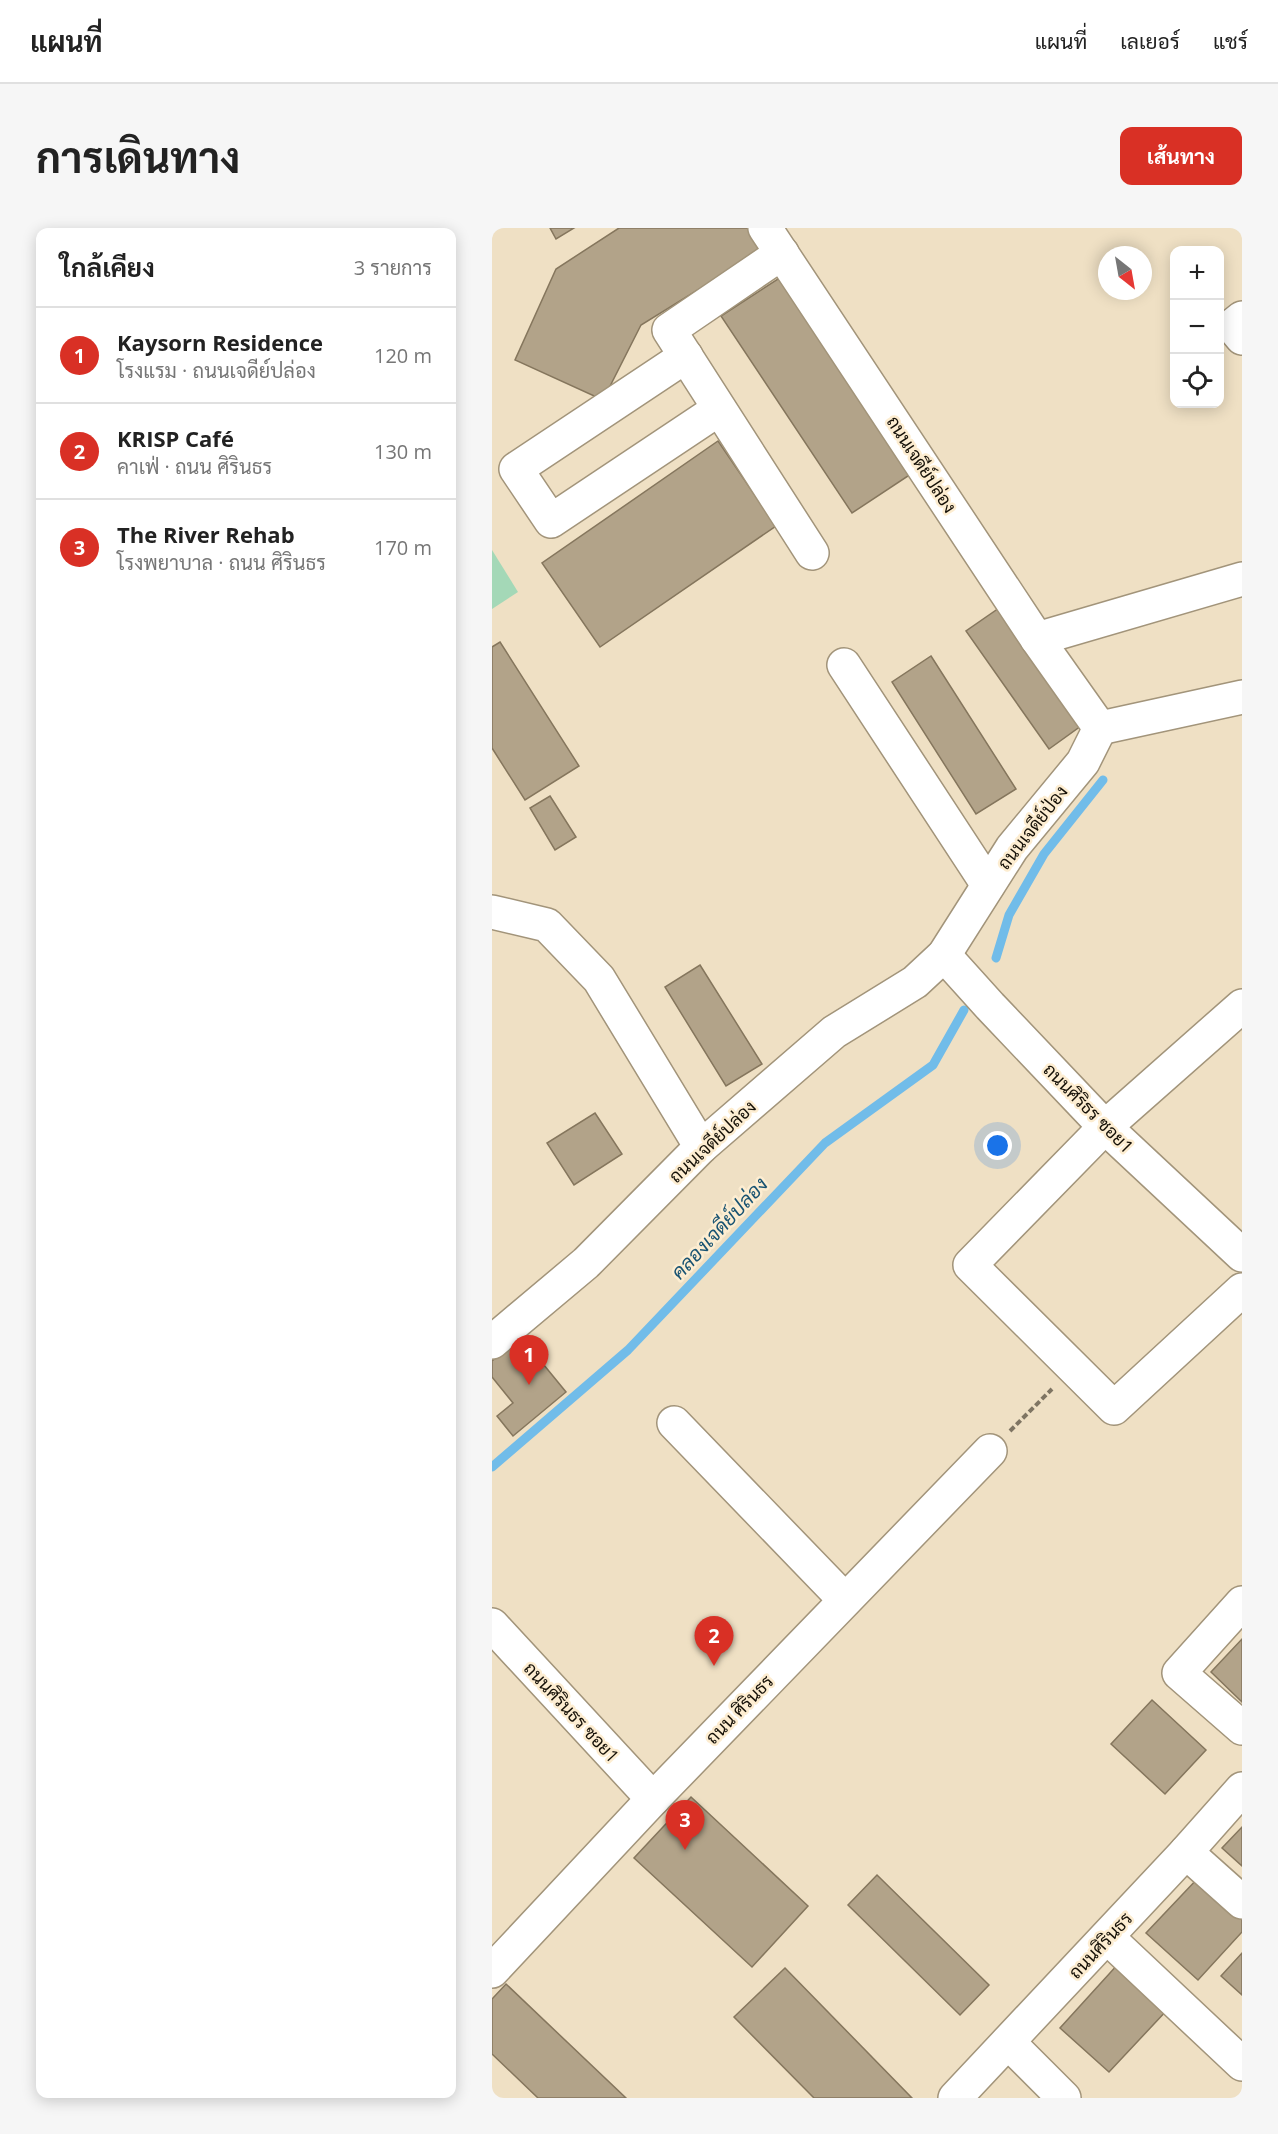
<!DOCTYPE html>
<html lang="th">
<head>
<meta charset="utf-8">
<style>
  :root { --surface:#fff; --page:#f6f6f6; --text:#222; --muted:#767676; --line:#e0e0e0; --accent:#d93025 }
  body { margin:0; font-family:"Open Sans",Sarabun,sans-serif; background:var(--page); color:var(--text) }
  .controls { position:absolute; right:18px; top:18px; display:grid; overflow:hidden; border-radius:12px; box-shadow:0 3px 15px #0003 }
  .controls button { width:54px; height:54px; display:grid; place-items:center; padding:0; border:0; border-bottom:2px solid var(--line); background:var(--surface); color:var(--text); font:30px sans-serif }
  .compass { position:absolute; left:606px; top:18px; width:54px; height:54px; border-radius:50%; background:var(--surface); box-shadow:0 3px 15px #0003; rotate:149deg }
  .you { position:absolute; left:506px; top:918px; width:21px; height:21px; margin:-15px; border:4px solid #fff; border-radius:50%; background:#1a73e8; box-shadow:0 0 0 9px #1a73e833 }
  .badge { display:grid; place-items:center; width:39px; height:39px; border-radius:50%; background:var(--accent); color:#fff; font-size:20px; font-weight:700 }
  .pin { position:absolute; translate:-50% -50px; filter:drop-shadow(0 2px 3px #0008) }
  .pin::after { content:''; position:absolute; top:32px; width:21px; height:18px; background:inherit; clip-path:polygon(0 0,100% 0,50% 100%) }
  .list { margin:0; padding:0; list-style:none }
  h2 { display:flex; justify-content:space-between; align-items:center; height:78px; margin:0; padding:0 24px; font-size:26px }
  h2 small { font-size:20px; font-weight:400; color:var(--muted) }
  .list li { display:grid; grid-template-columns:39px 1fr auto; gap:18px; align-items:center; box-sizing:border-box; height:96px; padding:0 24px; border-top:2px solid var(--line) }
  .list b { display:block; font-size:22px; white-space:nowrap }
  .list p { margin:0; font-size:20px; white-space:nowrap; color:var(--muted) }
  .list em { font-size:20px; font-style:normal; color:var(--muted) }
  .icon { flex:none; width:33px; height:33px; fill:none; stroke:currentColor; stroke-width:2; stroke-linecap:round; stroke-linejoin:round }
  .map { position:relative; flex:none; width:750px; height:1870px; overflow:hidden; border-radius:12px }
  header { display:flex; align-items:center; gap:36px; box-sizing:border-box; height:84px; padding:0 30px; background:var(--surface); border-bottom:2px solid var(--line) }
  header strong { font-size:28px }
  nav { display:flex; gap:33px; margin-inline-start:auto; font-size:21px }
  .intro { display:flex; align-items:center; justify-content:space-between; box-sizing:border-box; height:144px; padding:0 36px }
  h1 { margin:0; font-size:42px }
  .button { padding:15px 27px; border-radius:12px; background:var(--accent); color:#fff; font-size:21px; font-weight:700 }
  main { display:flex; gap:36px; padding:0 36px }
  aside { flex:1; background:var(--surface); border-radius:12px; box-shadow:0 3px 15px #0003 }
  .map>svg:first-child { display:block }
  .green { fill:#a4d8b7 }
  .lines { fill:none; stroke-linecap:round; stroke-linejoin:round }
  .stream { stroke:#71bce9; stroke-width:9 }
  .building { fill:#b2a389; stroke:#85765d; stroke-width:1.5 }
  .minor-casing { stroke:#a2947a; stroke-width:36 }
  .path { stroke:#7f7563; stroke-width:4; stroke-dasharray:6 3; stroke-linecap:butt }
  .minor { stroke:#fff; stroke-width:33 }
  .labels { text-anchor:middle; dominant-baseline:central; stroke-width:5; stroke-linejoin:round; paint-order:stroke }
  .street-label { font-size:18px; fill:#151007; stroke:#fdedd1 }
  .water-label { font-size:20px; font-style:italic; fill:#195372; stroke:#fdedd1 }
</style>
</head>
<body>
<header>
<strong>แผนที่</strong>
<nav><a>แผนที่</a><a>เลเยอร์</a><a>แชร์</a></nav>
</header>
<div class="intro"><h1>การเดินทาง</h1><a class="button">เส้นทาง</a></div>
<main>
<aside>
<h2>ใกล้เคียง<small>3 รายการ</small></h2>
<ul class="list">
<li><span class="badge">1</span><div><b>Kaysorn Residence</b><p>โรงแรม · ถนนเจดีย์ปล่อง</p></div><em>120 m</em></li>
<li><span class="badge">2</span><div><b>KRISP Café</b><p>คาเฟ่ · ถนน ศิรินธร</p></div><em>130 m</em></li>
<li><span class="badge">3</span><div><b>The River Rehab</b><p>โรงพยาบาล · ถนน ศิรินธร</p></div><em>170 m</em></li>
</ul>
</aside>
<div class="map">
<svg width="750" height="1870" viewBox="0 0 750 1870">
  <rect width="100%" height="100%" fill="#efe0c4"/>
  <polygon class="green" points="0,322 26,364 0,381"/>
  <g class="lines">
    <g class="stream">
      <polyline points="504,730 517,687 552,626 611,552"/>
      <polyline points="0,1239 136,1122 333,915 441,837 472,782"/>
    </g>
  </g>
  <g class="building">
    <polygon points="58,0 82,0 64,11"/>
    <polygon points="127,0 259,0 272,21 149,97 111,172 23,132 64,41"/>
    <polygon points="289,49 419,246 360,285 229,88"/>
    <polygon points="226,213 284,298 108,419 50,335"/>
    <polygon points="510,378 593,495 557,521 474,403"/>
    <polygon points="8,414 87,538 33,572 0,520 0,419"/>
    <polygon points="439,428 524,561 484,586 400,454"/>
    <polygon points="58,568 84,609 63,622 38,580"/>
    <polygon points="208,737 270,836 234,858 173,759"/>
    <polygon points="103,885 130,926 82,957 55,915"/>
    <polygon points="29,1109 74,1164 21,1208 5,1188 21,1175 0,1149 0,1133"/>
    <polygon points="750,1411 750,1474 719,1444"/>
    <polygon points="660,1472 714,1522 673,1566 619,1516"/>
    <polygon points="199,1569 316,1678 260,1739 142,1630"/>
    <polygon points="750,1599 750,1638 730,1620"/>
    <polygon points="385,1647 497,1757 468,1787 356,1677"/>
    <polygon points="707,1649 750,1688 750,1704 706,1752 654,1705"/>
    <polygon points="750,1725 750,1767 729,1748"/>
    <polygon points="627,1735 676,1781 617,1844 568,1800"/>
    <polygon points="293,1740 420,1870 322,1870 242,1789"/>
    <polygon points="14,1756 134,1870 46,1870 0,1826 0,1771"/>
  </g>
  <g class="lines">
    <defs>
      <g id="minor">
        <polyline points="273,0 545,411 608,500"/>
        <polyline points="290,25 177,102 320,325"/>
        <polyline points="750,90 740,98 750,110"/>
        <polyline points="194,128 24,241 59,293 227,181"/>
        <polyline points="545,411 750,351"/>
        <polyline points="352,437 496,657"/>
        <polyline points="608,500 750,469"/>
        <polyline points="0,684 55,697 107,751 209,919"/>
        <polyline points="452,727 498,778 613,899 750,1027"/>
        <polyline points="750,778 613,899 478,1037 622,1180 750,1062"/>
        <polyline points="0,1114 94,1035 209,919 342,804 423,754 452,727 520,620 591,534 608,500"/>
        <polyline points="182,1195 353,1372"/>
        <polyline points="750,1375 687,1445 750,1500"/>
        <polyline points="0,1397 161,1571"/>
        <polyline points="694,1624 750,1674"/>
        <polyline points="615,1709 750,1836"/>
        <polyline points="0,1743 161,1571 498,1223"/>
        <polyline points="516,1814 572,1870"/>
        <polyline points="463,1870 694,1624 750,1561"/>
      </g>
    </defs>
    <use href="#minor" class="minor-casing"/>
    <polyline class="path" points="518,1203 560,1161"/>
    <use href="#minor" class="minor"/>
  </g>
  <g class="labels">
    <g class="street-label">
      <text transform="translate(430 236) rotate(57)">ถนนเจดีย์ปล่อง</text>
      <text transform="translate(540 599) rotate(-52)">ถนนเจดีย์ป่อง</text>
      <text transform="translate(597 880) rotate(45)">ถนนศิริธร ซอย1</text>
      <text transform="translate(220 913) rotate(-43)">ถนนเจดีย์ปล่อง</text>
      <text transform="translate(247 1481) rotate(-46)">ถนน ศิรินธร</text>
      <text transform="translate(80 1484) rotate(47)">ถนนศิรินธร ซอย1</text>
      <text transform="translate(608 1717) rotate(-47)">ถนนศิรินธร</text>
    </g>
    <g class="water-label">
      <text transform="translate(227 1000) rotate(-47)">คลองเจดีย์ปล่อง</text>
    </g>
  </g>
</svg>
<div class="controls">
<button>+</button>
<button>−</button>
<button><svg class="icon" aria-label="locate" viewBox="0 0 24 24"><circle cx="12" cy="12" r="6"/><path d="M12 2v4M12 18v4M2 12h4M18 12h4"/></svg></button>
</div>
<svg class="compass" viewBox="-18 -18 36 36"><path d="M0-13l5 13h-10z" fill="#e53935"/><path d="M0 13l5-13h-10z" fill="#767676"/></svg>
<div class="you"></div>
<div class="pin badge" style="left:37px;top:1157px">1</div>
<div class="pin badge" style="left:222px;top:1438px">2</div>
<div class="pin badge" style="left:193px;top:1622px">3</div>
</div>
</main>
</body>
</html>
